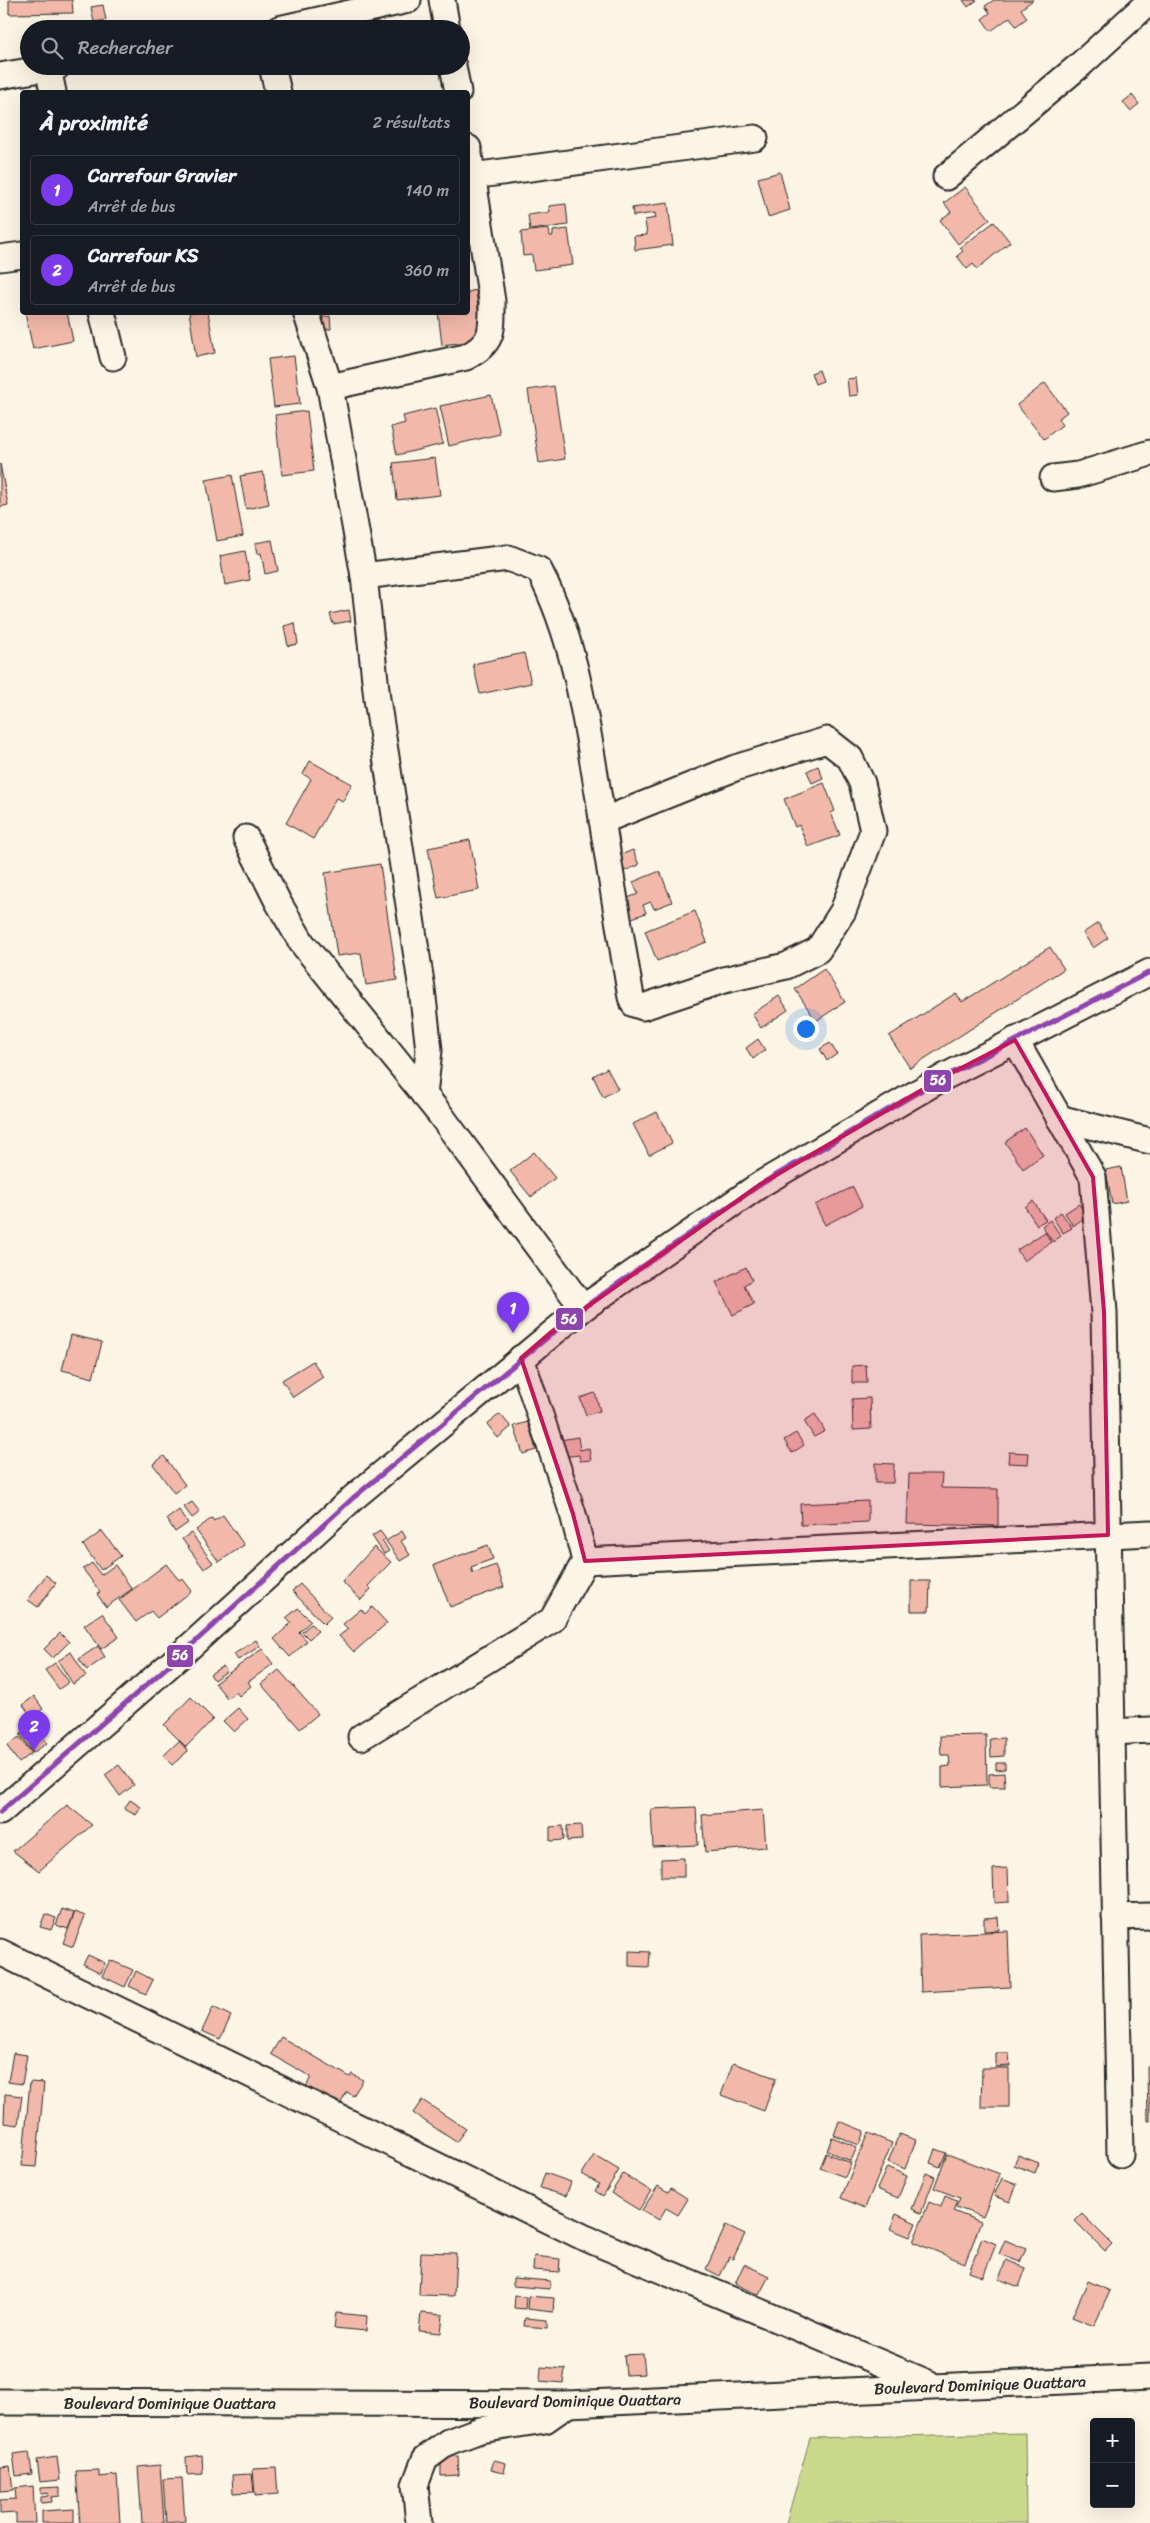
<!DOCTYPE html>
<html lang="fr">
<head>
<meta charset="utf-8">
<style>
  :root { --surface:#171b24; --page:#242831; --text:#f1f3f6; --muted:#9ea1a6; --line:#363941; --accent:#7c3aed }
  body { margin:0; font-family:Sriracha,sans-serif; background:var(--page); color:var(--text) }
  .controls { position:absolute; right:15px; bottom:15px; display:grid; overflow:hidden; border-radius:5px; box-shadow:0 5px 20px #0002 }
  .controls button { width:45px; height:45px; display:grid; place-items:center; padding:0; border:0; border-bottom:1px solid var(--line); background:var(--surface); color:var(--text); font:25px sans-serif }
  .you { position:absolute; left:805px; top:1028px; width:18px; height:18px; margin:-12px; border:4px solid #fff; border-radius:50%; background:#1a73e8; box-shadow:0 0 0 8px #1a73e833 }
  .badge { display:grid; place-items:center; width:32px; height:32px; border-radius:50%; background:var(--accent); color:#fff; font-size:16px; font-weight:700 }
  .pin { position:absolute; translate:-50% -41px; filter:drop-shadow(0 1px 2px #0008) }
  .pin::after { content:''; position:absolute; top:26px; width:18px; height:15px; background:inherit; clip-path:polygon(0 0,100% 0,50% 100%) }
  .list { margin:0; padding:0; list-style:none }
  h2 { display:flex; justify-content:space-between; align-items:center; height:65px; margin:0; padding:0 20px; font-size:21px }
  h2 small { font-size:16px; font-weight:400; color:var(--muted) }
  .list li { display:grid; grid-template-columns:32px 1fr auto; gap:15px; align-items:center; box-sizing:border-box; height:70px; margin:0 10px 10px; padding:0 10px; border:1px solid var(--line); border-radius:5px }
  .list b { display:block; font-size:19px; white-space:nowrap }
  .list p { margin:0; font-size:16px; white-space:nowrap; color:var(--muted) }
  .list em { font-size:16px; font-style:normal; color:var(--muted) }
  .icon { flex:none; width:28px; height:28px; fill:none; stroke:currentColor; stroke-width:2; stroke-linecap:round; stroke-linejoin:round }
  .map { position:relative; flex:none; width:1150px; height:2523px; overflow:hidden }
  .search { position:absolute; background:var(--surface); box-shadow:0 5px 20px #0002; left:20px; top:20px; width:450px; height:55px; display:flex; align-items:center; gap:12px; box-sizing:border-box; padding:0 18px; border-radius:28px; color:var(--muted); font-size:19px }
  .panel { position:absolute; background:var(--surface); box-shadow:0 5px 20px #0002; left:20px; top:90px; width:450px; height:225px; border-radius:5px }
  .map>svg:first-child { display:block }
  .green { fill:#cbd98c; stroke:#7b825c }
  .building { fill:#f2b9aa; stroke:#2b2b2b }
  .lines { fill:none; stroke-linecap:round; stroke-linejoin:round }
  .minor-casing { stroke:#2b2b2b; stroke-width:29 }
  .minor { stroke:#fcf5e5; stroke-width:25 }
  .bus-1-casing { stroke:#fcf5e5; stroke-width:9 }
  .bus-1 { stroke:#8e44ad; stroke-width:5 }
  .marked { fill:#c2185b; fill-opacity:0.2; stroke:#c2185b; stroke-width:4; stroke-linejoin:round }
  .labels { text-anchor:middle; dominant-baseline:central; stroke-width:5; stroke-linejoin:round; paint-order:stroke }
  .street-label { font-size:16px; fill:#2b2b2b; stroke:#fcf5e5 }
  .line-badge { stroke:#fcf5e5; stroke-width:2 }
  .badge-label { font-size:14px; text-anchor:middle; font-weight:bold; fill:#fff }
</style>
</head>
<body>
<div class="map">
<svg width="1150" height="2523" viewBox="0 0 1150 2523">
  <rect width="100%" height="100%" fill="#fcf5e5"/>
  <filter id="ink" filterUnits="userSpaceOnUse"><feTurbulence type="fractalNoise" baseFrequency=".02" numOctaves="2"/><feDisplacementMap in="SourceGraphic" scale="10" xChannelSelector="R" yChannelSelector="G"/><feConvolveMatrix kernelMatrix="1 2 1 2 8 2 1 2 1" color-interpolation-filters="sRGB"/></filter>
  <g filter="url(#ink)">
    <polygon class="green" points="1025,2433 1026,2523 786,2523 810,2438"/>
    <g class="building">
      <polygon points="9,0 72,0 73,13 9,14"/>
      <polygon points="963,0 977,0 968,7"/>
      <polygon points="994,0 1033,0 1021,9 1027,18 1016,26 1010,17 991,31 982,19 990,13 985,6"/>
      <polygon points="103,5 106,20 94,22 91,7"/>
      <polygon points="1132,95 1139,104 1130,111 1123,102"/>
      <polygon points="780,172 790,210 768,217 758,178"/>
      <polygon points="965,187 990,219 958,244 940,220 951,212 944,203"/>
      <polygon points="668,203 673,245 635,250 634,236 647,235 645,220 656,218 655,213 633,216 632,208"/>
      <polygon points="566,204 568,225 530,230 528,215 550,212 549,206"/>
      <polygon points="994,222 1010,242 977,269 973,264 967,269 957,256 963,251 960,248"/>
      <polygon points="549,229 550,236 553,236 553,231 568,229 573,265 534,270 532,255 523,256 521,232"/>
      <polygon points="476,290 482,340 442,345 438,312 468,312 468,292"/>
      <polygon points="25,312 67,312 73,341 33,349"/>
      <polygon points="189,312 208,312 215,353 196,357"/>
      <polygon points="330,316 331,329 319,330 317,318"/>
      <polygon points="294,356 300,404 274,407 268,359"/>
      <polygon points="819,370 823,381 815,384 811,373"/>
      <polygon points="856,378 858,395 849,396 847,379"/>
      <polygon points="1045,383 1067,412 1058,419 1062,425 1044,439 1017,405"/>
      <polygon points="554,386 565,459 539,463 528,390"/>
      <polygon points="491,395 500,434 449,446 440,406"/>
      <polygon points="435,408 443,444 397,455 391,427 405,423 403,416"/>
      <polygon points="307,411 314,471 282,475 275,415"/>
      <polygon points="435,458 440,495 397,500 393,463"/>
      <polygon points="0,464 8,505 0,507"/>
      <polygon points="263,472 269,504 246,509 240,476"/>
      <polygon points="232,475 243,536 217,541 206,480"/>
      <polygon points="272,540 278,571 265,574 261,553 257,554 255,543"/>
      <polygon points="245,551 250,580 225,585 220,556"/>
      <polygon points="349,610 351,621 333,624 330,614"/>
      <polygon points="295,623 298,644 288,646 284,626"/>
      <polygon points="524,653 531,683 480,694 473,664"/>
      <polygon points="310,761 352,784 343,801 336,798 313,839 286,823 311,779 303,774"/>
      <polygon points="818,766 823,778 812,783 807,771"/>
      <polygon points="824,783 835,811 831,813 840,835 808,847 799,825 795,827 784,799"/>
      <polygon points="470,840 479,890 438,898 428,848"/>
      <polygon points="633,850 639,865 624,871 618,856"/>
      <polygon points="380,864 397,980 366,985 361,953 337,956 325,873"/>
      <polygon points="660,871 672,902 654,909 651,902 643,905 646,913 632,918 625,899 638,894 633,882"/>
      <polygon points="695,911 707,942 657,961 645,931"/>
      <polygon points="1098,923 1108,938 1093,948 1083,933"/>
      <polygon points="1050,947 1064,969 910,1068 889,1036 956,993 962,1002"/>
      <polygon points="824,969 845,1002 816,1021 795,989"/>
      <polygon points="779,996 788,1010 761,1028 752,1014"/>
      <polygon points="758,1039 765,1050 753,1059 746,1048"/>
      <polygon points="830,1043 837,1054 827,1061 820,1049"/>
      <polygon points="607,1068 618,1089 603,1097 593,1076"/>
      <polygon points="657,1112 672,1143 649,1155 633,1124"/>
      <polygon points="1025,1128 1043,1155 1023,1169 1005,1142"/>
      <polygon points="534,1152 555,1178 531,1197 510,1171"/>
      <polygon points="1121,1167 1127,1201 1112,1204 1106,1170"/>
      <polygon points="853,1187 862,1206 825,1225 815,1205"/>
      <polygon points="1033,1201 1046,1220 1037,1225 1025,1207"/>
      <polygon points="1079,1204 1087,1216 1073,1226 1065,1213"/>
      <polygon points="1061,1212 1072,1228 1063,1233 1053,1218"/>
      <polygon points="1050,1220 1061,1236 1053,1242 1042,1226"/>
      <polygon points="1045,1232 1051,1242 1024,1261 1017,1250"/>
      <polygon points="746,1267 752,1280 744,1285 754,1304 733,1315 716,1282"/>
      <polygon points="71,1335 102,1342 93,1378 62,1370"/>
      <polygon points="313,1361 323,1377 293,1397 282,1380"/>
      <polygon points="866,1365 867,1383 852,1383 852,1366"/>
      <polygon points="595,1393 600,1411 586,1415 580,1398"/>
      <polygon points="870,1398 871,1429 853,1430 852,1399"/>
      <polygon points="500,1414 511,1427 498,1438 487,1424"/>
      <polygon points="815,1414 825,1431 814,1437 804,1421"/>
      <polygon points="528,1422 536,1450 523,1454 514,1426"/>
      <polygon points="796,1433 804,1445 792,1453 784,1440"/>
      <polygon points="578,1437 580,1450 589,1448 591,1460 580,1461 579,1455 562,1457 560,1440"/>
      <polygon points="1009,1452 1029,1453 1028,1464 1008,1463"/>
      <polygon points="164,1456 185,1485 174,1493 153,1464"/>
      <polygon points="875,1463 894,1464 893,1483 875,1483"/>
      <polygon points="909,1474 942,1474 941,1488 998,1489 998,1526 907,1524"/>
      <polygon points="868,1501 868,1522 801,1525 800,1504"/>
      <polygon points="192,1502 200,1512 192,1518 184,1507"/>
      <polygon points="179,1510 188,1523 175,1532 167,1519"/>
      <polygon points="223,1515 244,1545 219,1562 196,1530 212,1518 214,1521"/>
      <polygon points="102,1531 121,1556 101,1570 83,1545"/>
      <polygon points="380,1531 386,1539 382,1541 389,1551 384,1554 372,1536"/>
      <polygon points="402,1531 406,1538 401,1541 410,1555 400,1561 386,1541"/>
      <polygon points="191,1533 213,1563 204,1569 182,1539"/>
      <polygon points="488,1545 493,1559 471,1567 473,1573 496,1565 504,1587 450,1607 434,1565"/>
      <polygon points="374,1547 391,1562 368,1586 371,1589 361,1600 342,1582"/>
      <polygon points="92,1563 101,1575 115,1565 132,1589 106,1607 97,1594 100,1592 83,1569"/>
      <polygon points="166,1564 179,1580 182,1578 192,1591 157,1618 151,1611 136,1622 119,1600"/>
      <polygon points="46,1575 56,1583 38,1607 28,1600"/>
      <polygon points="911,1581 930,1581 929,1611 911,1611"/>
      <polygon points="300,1584 331,1617 324,1624 292,1591"/>
      <polygon points="372,1607 387,1623 354,1652 339,1636 348,1629 343,1624 361,1609 365,1614"/>
      <polygon points="298,1608 311,1621 299,1632 307,1641 290,1657 274,1639 291,1623 286,1618"/>
      <polygon points="102,1613 119,1637 101,1649 84,1625"/>
      <polygon points="311,1624 318,1631 309,1639 302,1632"/>
      <polygon points="60,1633 69,1642 53,1658 44,1649"/>
      <polygon points="256,1640 260,1646 238,1660 234,1654"/>
      <polygon points="98,1646 105,1657 87,1670 79,1659"/>
      <polygon points="262,1649 273,1664 248,1682 251,1686 239,1696 236,1692 227,1698 215,1683"/>
      <polygon points="71,1652 86,1676 73,1684 58,1661"/>
      <polygon points="55,1663 69,1682 59,1689 45,1670"/>
      <polygon points="223,1666 227,1671 214,1680 210,1674"/>
      <polygon points="279,1670 318,1714 300,1729 261,1684"/>
      <polygon points="34,1696 43,1709 32,1717 23,1705"/>
      <polygon points="191,1697 213,1719 186,1747 164,1725"/>
      <polygon points="238,1708 248,1719 234,1732 223,1721"/>
      <polygon points="33,1725 47,1743 33,1753 20,1735"/>
      <polygon points="986,1735 987,1785 942,1787 942,1767 950,1766 949,1755 941,1755 940,1736"/>
      <polygon points="19,1737 32,1753 19,1763 7,1746"/>
      <polygon points="1004,1738 1004,1756 991,1757 990,1739"/>
      <polygon points="179,1741 188,1751 172,1765 163,1756"/>
      <polygon points="996,1763 1005,1763 1005,1769 996,1770"/>
      <polygon points="119,1765 134,1785 120,1796 105,1775"/>
      <polygon points="1004,1773 1005,1787 989,1787 989,1774"/>
      <polygon points="130,1800 141,1807 136,1815 124,1809"/>
      <polygon points="67,1805 92,1825 39,1871 13,1851"/>
      <polygon points="696,1807 698,1845 653,1847 651,1809"/>
      <polygon points="763,1810 766,1847 705,1852 702,1815"/>
      <polygon points="581,1825 582,1840 567,1841 567,1826"/>
      <polygon points="563,1826 564,1840 550,1841 550,1827"/>
      <polygon points="684,1858 684,1877 661,1877 661,1859"/>
      <polygon points="1008,1868 1009,1902 994,1903 993,1869"/>
      <polygon points="62,1909 74,1913 68,1929 56,1925"/>
      <polygon points="75,1912 85,1916 73,1947 63,1943"/>
      <polygon points="45,1914 56,1918 51,1930 40,1927"/>
      <polygon points="998,1917 999,1930 984,1931 984,1918"/>
      <polygon points="1008,1931 1010,1987 921,1992 919,1935"/>
      <polygon points="629,1951 650,1952 649,1967 629,1966"/>
      <polygon points="88,1955 105,1963 101,1973 83,1964"/>
      <polygon points="110,1960 133,1970 125,1987 102,1976"/>
      <polygon points="136,1971 153,1980 146,1994 129,1986"/>
      <polygon points="213,2007 231,2016 220,2039 202,2031"/>
      <polygon points="281,2037 350,2077 352,2074 363,2080 353,2096 347,2092 339,2106 306,2087 311,2077 271,2054"/>
      <polygon points="13,2053 27,2055 22,2084 8,2082"/>
      <polygon points="996,2053 1009,2053 1010,2066 996,2067"/>
      <polygon points="733,2063 776,2078 764,2111 721,2095"/>
      <polygon points="1147,2066 1150,2066 1150,2121 1148,2121"/>
      <polygon points="982,2068 1009,2068 1009,2107 981,2107"/>
      <polygon points="30,2082 44,2083 36,2167 22,2166"/>
      <polygon points="5,2094 22,2096 18,2125 4,2123"/>
      <polygon points="422,2100 466,2129 456,2142 413,2113"/>
      <polygon points="839,2121 864,2131 859,2145 834,2135"/>
      <polygon points="868,2133 892,2143 865,2208 841,2198"/>
      <polygon points="899,2134 916,2140 905,2169 888,2162"/>
      <polygon points="832,2137 857,2147 851,2161 827,2151"/>
      <polygon points="935,2149 946,2153 940,2167 930,2163"/>
      <polygon points="826,2153 851,2163 845,2177 820,2168"/>
      <polygon points="947,2154 1000,2174 983,2217 956,2207 960,2198 934,2188"/>
      <polygon points="594,2155 619,2170 603,2196 595,2191 599,2184 582,2174"/>
      <polygon points="1018,2155 1039,2163 1035,2173 1014,2165"/>
      <polygon points="887,2167 907,2176 898,2198 877,2189"/>
      <polygon points="545,2173 571,2182 566,2196 540,2188"/>
      <polygon points="926,2173 935,2177 921,2213 912,2209"/>
      <polygon points="623,2174 651,2191 639,2210 611,2193"/>
      <polygon points="1002,2178 1017,2184 1010,2202 994,2196"/>
      <polygon points="658,2186 668,2192 671,2188 688,2199 678,2215 666,2208 659,2220 642,2210"/>
      <polygon points="945,2196 957,2201 953,2211 981,2222 965,2263 913,2242 929,2202 941,2207"/>
      <polygon points="896,2214 916,2223 910,2237 890,2229"/>
      <polygon points="1082,2214 1112,2244 1105,2251 1075,2221"/>
      <polygon points="726,2225 745,2234 733,2259 729,2257 720,2276 706,2269"/>
      <polygon points="982,2238 996,2244 983,2277 969,2272"/>
      <polygon points="1005,2240 1026,2249 1020,2262 999,2254"/>
      <polygon points="421,2252 456,2253 454,2296 419,2295"/>
      <polygon points="534,2256 560,2259 559,2272 533,2270"/>
      <polygon points="1006,2260 1026,2268 1019,2287 999,2279"/>
      <polygon points="744,2264 769,2276 759,2295 735,2284"/>
      <polygon points="513,2278 550,2281 550,2289 513,2286"/>
      <polygon points="1088,2281 1110,2291 1094,2326 1072,2317"/>
      <polygon points="515,2296 526,2297 525,2309 514,2308"/>
      <polygon points="528,2296 554,2298 553,2312 527,2309"/>
      <polygon points="336,2313 367,2316 366,2331 334,2328"/>
      <polygon points="421,2313 443,2315 441,2333 419,2331"/>
      <polygon points="525,2318 547,2320 547,2328 524,2326"/>
      <polygon points="643,2354 645,2374 626,2375 624,2355"/>
      <polygon points="541,2367 565,2369 563,2383 540,2381"/>
      <polygon points="29,2452 32,2474 16,2476 13,2454"/>
      <polygon points="202,2455 203,2474 187,2475 186,2457"/>
      <polygon points="458,2456 459,2475 441,2476 441,2457"/>
      <polygon points="57,2457 60,2480 40,2482 37,2460"/>
      <polygon points="494,2460 506,2463 504,2473 491,2470"/>
      <polygon points="160,2465 164,2523 142,2523 138,2467"/>
      <polygon points="10,2466 13,2490 0,2491 0,2467"/>
      <polygon points="276,2468 278,2494 255,2496 253,2469"/>
      <polygon points="99,2470 99,2477 117,2475 120,2523 80,2523 76,2471"/>
      <polygon points="252,2474 254,2492 233,2493 232,2475"/>
      <polygon points="182,2478 185,2521 166,2523 163,2479"/>
      <polygon points="33,2486 35,2523 16,2523 16,2513 0,2514 0,2500 16,2499 15,2488"/>
      <polygon points="60,2487 60,2496 51,2497 52,2502 41,2503 41,2497 48,2496 48,2493 41,2494 41,2488"/>
      <polygon points="74,2509 74,2523 42,2523 42,2511"/>
    </g>
    <g class="lines">
      <defs>
        <g id="minor">
          <polyline points="442,0 447,29"/>
          <polyline points="279,29 408,0"/>
          <polyline points="272,66 278,92"/>
          <polyline points="453,66 458,92"/>
          <polyline points="48,68 53,92"/>
          <polyline points="0,76 58,66"/>
          <polyline points="472,176 755,138"/>
          <polyline points="946,177 1080,65 1150,1"/>
          <polyline points="0,258 22,255"/>
          <polyline points="102,312 113,357"/>
          <polyline points="306,312 330,387 364,576 377,699 422,989 429,1050 424,1095"/>
          <path d="M330,387L466,357C494,343 492,330 492,301L468,148"/>
          <polyline points="1053,478 1078,475 1150,453"/>
          <path d="M364,576L508,558L539,570C576,641 586,721 599,799C609,866 620,932 631,997L634,1004L643,1007L724,980L786,966L818,950L843,911L873,831L862,783L850,758L827,740L735,768L602,821"/>
          <polyline points="246,838 278,902 302,943 439,1113 583,1308"/>
          <polyline points="1015,1040 1093,1177 1104,1312 1120,2155"/>
          <polyline points="1059,1118 1150,1141"/>
          <polyline points="585,1561 1150,1533"/>
          <polyline points="1112,1732 1150,1730"/>
          <polyline points="361,1737 552,1620 585,1561 573,1514 521,1358"/>
          <polyline points="0,1812 174,1661 353,1498 583,1308 761,1184 944,1077 1150,972"/>
          <polyline points="1115,1917 1150,1916"/>
          <polyline points="0,1952 583,2237 928,2383"/>
          <polyline points="0,2402 568,2404 1150,2377"/>
          <polyline points="419,2523 415,2485 425,2459 448,2442 480,2430 545,2420 568,2404"/>
        </g>
      </defs>
      <use href="#minor" class="minor-casing"/>
      <use href="#minor" class="minor"/>
      <defs>
        <polyline id="bus-1" points="0,1812 174,1661 353,1498 583,1308 761,1184 944,1077 1150,972"/>
      </defs>
      <use href="#bus-1" class="bus-1-casing"/>
      <use href="#bus-1" class="bus-1"/>
    </g>
  </g>
  <path class="marked" d="M1015,1040L1093,1177L1104,1312L1108,1535L585,1561L573,1514L521,1358L550,1333L761,1184L944,1077Z"/>
  <g class="labels">
    <g class="street-label">
      <text transform="translate(980 2385) rotate(-2)">Boulevard Dominique Ouattara</text>
      <text transform="translate(575 2401) rotate(-1)">Boulevard Dominique Ouattara</text>
      <text x="170" y="2403">Boulevard Dominique Ouattara</text>
    </g>
  </g>
  <g class="line-badge">
    <rect x="923" y="1069" width="29" height="24" rx="5" fill="#8e44ad"/>
    <rect x="555" y="1307" width="29" height="24" rx="5" fill="#8e44ad"/>
    <rect x="166" y="1644" width="28" height="24" rx="5" fill="#8e44ad"/>
  </g>
  <g class="badge-label">
    <text x="938" y="1085">56</text>
    <text x="569" y="1324">56</text>
    <text x="180" y="1660">56</text>
  </g>
</svg>
<div class="controls">
<button>+</button>
<button>−</button>
</div>
<div class="you"></div>
<div class="pin badge" style="left:513px;top:1333px">1</div>
<div class="pin badge" style="left:34px;top:1751px">2</div>
<div class="search"><svg class="icon" aria-label="search" viewBox="0 0 24 24"><circle cx="10" cy="10" r="6"/><path d="M15 15l6 6"/></svg>Rechercher</div>
<section class="panel">
<h2>À proximité<small>2 résultats</small></h2>
<ul class="list">
<li><span class="badge">1</span><div><b>Carrefour Gravier</b><p>Arrêt de bus</p></div><em>140 m</em></li>
<li><span class="badge">2</span><div><b>Carrefour KS</b><p>Arrêt de bus</p></div><em>360 m</em></li>
</ul>
</section>
</div>
</body>
</html>
